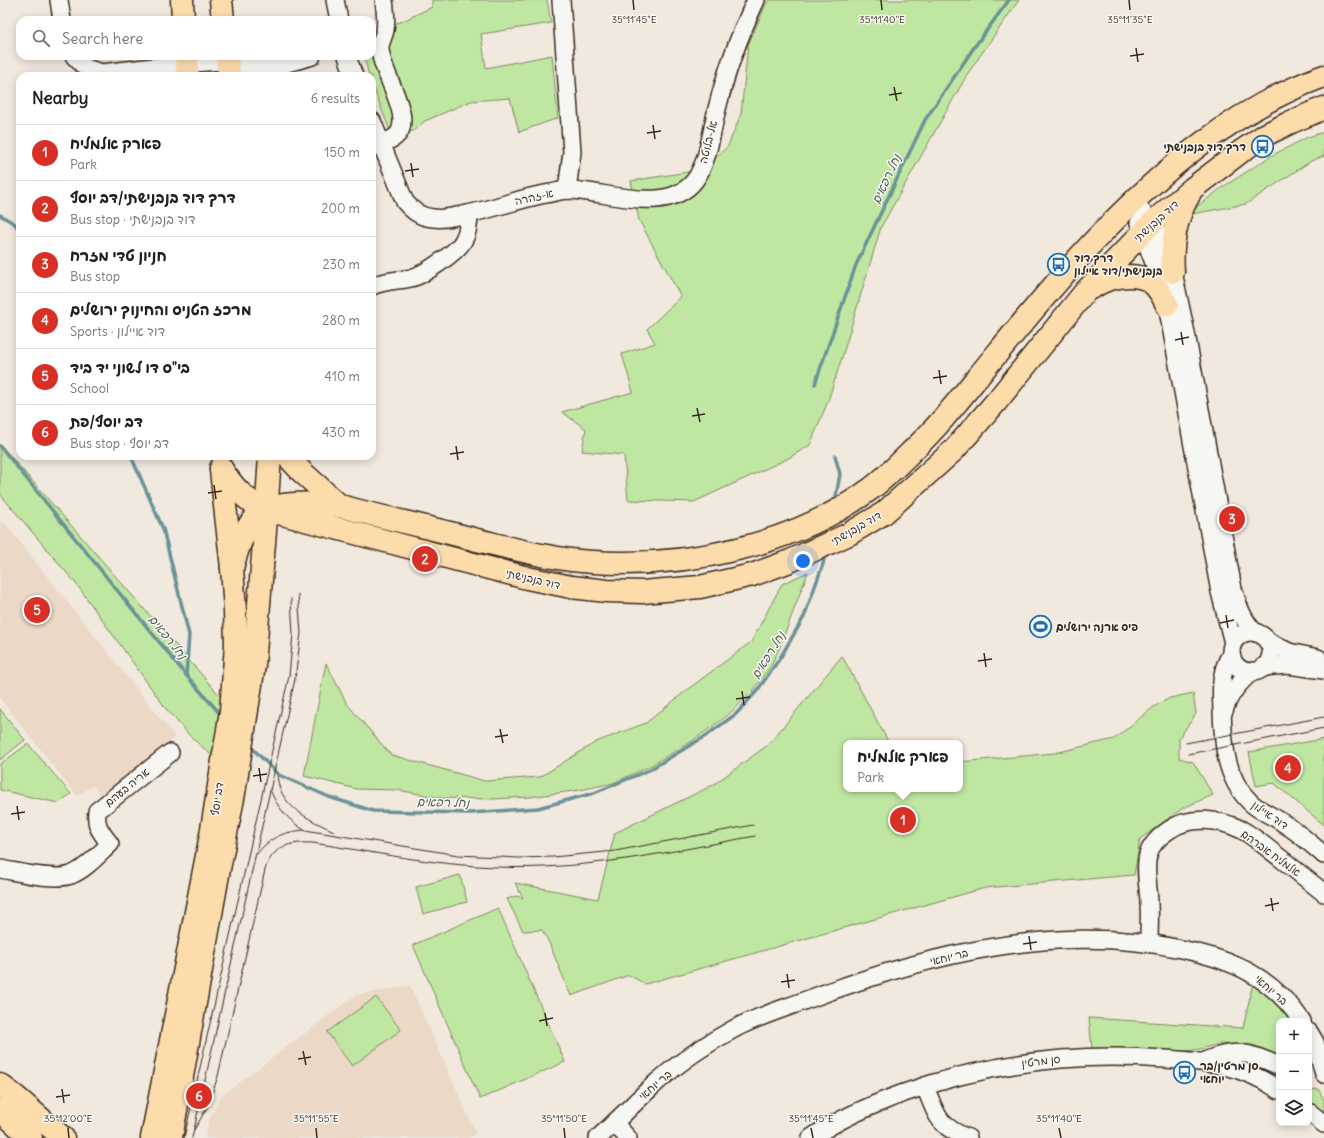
<!DOCTYPE html>
<html lang="en">
<head>
<meta charset="utf-8">
<style>
  :root { --surface:#fff; --page:#f2f2f2; --text:#202124; --muted:#757577; --line:#e0e0e0; --accent:#d93025 }
  body { margin:0; font-family:Delius,"Playpen Sans Hebrew",sans-serif; background:var(--page); color:var(--text) }
  .controls { position:absolute; right:12px; bottom:12px; display:grid; overflow:hidden; border-radius:8px; box-shadow:0 2px 10px #0003 }
  .controls button { width:36px; height:36px; display:grid; place-items:center; padding:0; border:0; border-bottom:1px solid var(--line); background:var(--surface); color:var(--text); font:20px sans-serif }
  .you { position:absolute; left:803px; top:561px; width:14px; height:14px; margin:-10px; border:3px solid #fff; border-radius:50%; background:#1a73e8; box-shadow:0 0 0 6px #1a73e833 }
  .badge { display:grid; place-items:center; width:26px; height:26px; border-radius:50%; background:var(--accent); color:#fff; font-size:13px; font-weight:700 }
  .pin { position:absolute; translate:-50% -50%; border:2px solid #fff; box-shadow:0 1px 4px #0006 }
  .popup { position:absolute; left:843px; top:740px; width:120px; height:52px; box-sizing:border-box; display:grid; place-content:center; border-radius:8px; background:var(--surface); filter:drop-shadow(0 1px 3px #0005); font-size:13px; white-space:nowrap; color:var(--muted) }
  .popup b { font-size:15px; color:var(--text) }
  .popup::after { content:''; position:absolute; left:50%; top:100%; margin-left:-8px; border:8px solid transparent; border-top-color:var(--surface) }
  .list { margin:0; padding:0; list-style:none }
  h2 { display:flex; justify-content:space-between; align-items:center; height:52px; margin:0; padding:0 16px; font-size:17px }
  h2 small { font-size:13px; font-weight:400; color:var(--muted) }
  .list li { display:grid; grid-template-columns:26px 1fr auto; gap:12px; align-items:center; box-sizing:border-box; height:56px; padding:0 16px; border-top:1px solid var(--line) }
  .list b { display:block; font-size:15px; white-space:nowrap }
  .list p { margin:0; font-size:13px; white-space:nowrap; color:var(--muted) }
  .list em { font-size:13px; font-style:normal; color:var(--muted) }
  .icon { flex:none; width:22px; height:22px; fill:none; stroke:currentColor; stroke-width:2; stroke-linecap:round; stroke-linejoin:round }
  .map { position:relative; flex:none; width:1324px; height:1138px; overflow:hidden }
  .search { position:absolute; background:var(--surface); box-shadow:0 2px 10px #0003; left:16px; top:16px; width:360px; height:44px; display:flex; align-items:center; gap:10px; box-sizing:border-box; padding:0 14px; border-radius:12px; color:var(--muted); font-size:15px }
  .panel { position:absolute; background:var(--surface); box-shadow:0 2px 10px #0003; left:16px; top:72px; width:360px; height:388px; border-radius:12px }
  .map>svg:first-child { display:block }
  .built { fill:#ebd8c6 }
  .green { fill:#c0e7a2; stroke:#7e8860 }
  .lines { fill:none; stroke-linecap:round; stroke-linejoin:round }
  .stream { stroke:#6a9397; stroke-width:3.5 }
  .minor-casing { stroke:#3b2a1e; stroke-width:20 }
  .major-casing { stroke:#3b2a1e; stroke-width:25 }
  .minor { stroke:#f6f6f2; stroke-width:17 }
  .major { stroke:#fddcac; stroke-width:22 }
  .tram { stroke:#3b2a1e; stroke-width:1 }
  .ticks { fill:none; stroke:#3b2a1e; stroke-width:1.5 }
  .labels { text-anchor:middle; dominant-baseline:central; stroke-width:3; stroke-linejoin:round; paint-order:stroke }
  .street-label { font-size:11px; fill:#3b2a1e; stroke:#f6f6f2 }
  .poi-label { font-size:11px; font-weight:bold; fill:#3b2a1e; stroke:#f6f6f2; text-anchor:start }
  .water-label { font-size:12px; font-style:italic; fill:#4f5650; stroke:#f6f6f2 }
  .ticks-label { font-size:10px; text-anchor:middle; fill:#3b2a1e; stroke:#f6f6f2; stroke-width:3; stroke-linejoin:round; paint-order:stroke }
</style>
</head>
<body>
<div class="map">
<svg width="1324" height="1138" viewBox="0 0 1324 1138">
  <rect width="100%" height="100%" fill="#f1e8de"/>
  <filter id="ink" filterUnits="userSpaceOnUse"><feTurbulence type="fractalNoise" baseFrequency=".025" numOctaves="2"/><feDisplacementMap in="SourceGraphic" scale="8" xChannelSelector="R" yChannelSelector="G"/><feConvolveMatrix kernelMatrix="1 2 1 2 8 2 1 2 1" color-interpolation-filters="sRGB"/></filter>
  <g filter="url(#ink)">
    <g class="built">
      <polygon points="3,521 175,737 102,798 93,785 77,796 0,698 0,523"/>
      <polygon points="410,986 476,1133 469,1138 205,1138 209,1120 220,1097 356,995"/>
    </g>
    <g class="green">
      <polygon points="432,0 547,0 551,23 481,34 486,68 552,55 558,118 519,132 510,98 471,101 425,121 413,131 392,136 372,84 372,76 369,76 364,56 372,56 372,31 403,21 432,7"/>
      <polygon points="768,0 1019,0 968,73 881,227 843,354 828,401 810,445 787,459 694,502 628,500 624,455 582,451 586,429 562,412 633,392 622,354 655,343 647,329 681,297 639,220 631,181 688,172 709,164 728,146 741,114 748,45"/>
      <polygon points="1324,132 1324,156 1311,161 1246,204 1192,214 1195,208 1220,189 1271,156 1308,137"/>
      <polygon points="0,444 228,705 219,762 190,736 167,710 77,585 0,494"/>
      <polygon points="808,572 779,649 771,666 752,692 727,716 692,741 650,766 613,783 580,790 530,797 493,799 442,798 397,790 357,789 304,776 326,663 347,704 391,755 485,781 540,777 596,742 646,723 687,690 751,642 782,584"/>
      <polygon points="842,656 889,743 846,743 846,789 960,789 960,762 1055,753 1114,739 1155,706 1170,698 1193,693 1196,714 1179,738 1179,758 1193,762 1213,795 1183,808 1140,839 1134,875 985,888 645,984 629,975 571,996 547,938 542,930 523,931 507,899 516,896 523,898 515,883 598,899 615,833 713,785 768,745"/>
      <polygon points="0,709 25,740 0,760"/>
      <polygon points="1324,739 1324,825 1274,783 1256,786 1249,752"/>
      <polygon points="28,744 71,794 58,803 0,790 0,764"/>
      <polygon points="460,875 467,902 423,914 416,887"/>
      <polygon points="498,908 565,1062 480,1099 413,945"/>
      <polygon points="1253,983 1272,997 1295,1021 1279,1021 1279,1055 1253,1045 1220,1044 1195,1050 1173,1052 1092,1049 1089,1018 1243,1028"/>
      <polygon points="376,997 401,1030 352,1066 327,1032"/>
      <polygon points="1318,1089 1324,1100 1324,1119 1309,1106 1309,1090"/>
    </g>
    <g class="lines">
      <g class="stream">
        <polyline points="0,215 15,224 20,231"/>
        <polyline points="815,384 856,265 925,120 975,46 1009,0"/>
        <polyline points="0,446 186,675 223,717"/>
        <polyline points="131,456 163,529 189,635 186,675"/>
        <polyline points="835,502 840,474 835,456"/>
        <polyline points="249,745 279,775 329,797 373,811 471,813 538,808 594,793 649,770 704,737 736,714 757,691 780,658 804,617 823,564 825,554"/>
      </g>
      <defs>
        <g id="minor">
          <polyline points="59,0 62,20"/>
          <polyline points="335,0 339,20"/>
          <polyline points="561,0 572,152 567,190"/>
          <polyline points="74,56 86,68 102,73 179,64 294,56"/>
          <polyline points="347,56 354,76"/>
          <polyline points="241,76 312,56"/>
          <path d="M372,121L405,202C413,211 420,217 433,218C441,219 449,218 457,216C489,211 519,198 551,193C556,192 563,190 569,190C606,191 668,216 695,180C709,161 712,127 718,105C727,68 740,34 756,0"/>
          <path d="M381,144C385,142 391,140 395,137C417,120 380,72 380,48C380,42 384,36 385,30C387,20 385,10 384,0"/>
          <path d="M1132,202L1153,222L1164,247L1173,272L1186,333L1233,589C1238,605 1243,622 1256,633"/>
          <polyline points="1139,223 1156,268 1167,305 1220,592 1233,643"/>
          <path d="M372,286C386,280 397,281 411,278C424,275 457,252 463,241C468,233 469,224 469,214"/>
          <circle cx="1251" cy="652" r="20"/>
          <polyline points="1267,641 1289,652 1318,658"/>
          <path d="M1231,654C1220,671 1221,691 1222,710C1223,742 1225,778 1250,802C1259,811 1272,815 1283,823C1298,832 1311,844 1324,855"/>
          <polyline points="1263,667 1288,665 1324,670"/>
          <path d="M1224,711C1229,694 1239,682 1253,671"/>
          <path d="M0,869C18,872 54,881 71,875C86,869 99,854 110,844C101,832 95,827 97,811L170,753"/>
          <path d="M1149,943C1149,930 1150,917 1149,904C1149,888 1144,870 1148,855C1151,844 1160,836 1169,830C1190,815 1220,819 1242,830C1255,837 1267,848 1279,857C1294,869 1309,881 1324,893"/>
          <polyline points="1309,1032 1315,1042 1324,1074"/>
          <path d="M1207,1060C1237,1048 1251,1053 1279,1066"/>
          <path d="M925,1086C936,1114 937,1126 968,1138"/>
          <polyline points="1309,1112 1324,1124"/>
          <polyline points="614,1123 628,1138"/>
          <path d="M598,1138C618,1120 637,1100 658,1081C680,1062 706,1044 732,1030C755,1017 783,1009 809,999C926,955 1056,922 1181,949C1233,960 1271,976 1302,1021"/>
          <path d="M811,1138C840,1118 871,1105 904,1093C988,1063 1075,1052 1164,1059C1208,1062 1241,1064 1279,1090"/>
        </g>
        <g id="major">
          <polyline points="182,0 183,20"/>
          <polyline points="221,0 223,20"/>
          <polyline points="186,56 188,76"/>
          <polyline points="227,56 229,76"/>
          <path d="M1173,272C1171,244 1175,219 1189,195"/>
          <path d="M1093,287C1108,277 1135,271 1151,282C1158,288 1163,296 1167,305"/>
          <polyline points="287,456 302,472 340,506"/>
          <path d="M221,468C233,487 245,501 267,510L527,578L571,587L607,591L642,592L700,587L752,575L790,561L849,534L884,513L954,450L996,402L1085,292L1153,222L1193,188L1243,150L1265,135L1291,122L1324,108"/>
          <path d="M232,568C237,550 244,527 259,514C275,500 320,503 340,506C385,518 432,528 477,540C515,549 554,560 593,562C688,568 795,545 872,488C886,477 899,464 911,452C937,428 959,400 981,373C1019,327 1056,281 1096,239C1161,171 1235,108 1324,76"/>
          <polyline points="0,1085 16,1097 63,1138"/>
          <polyline points="0,1110 31,1138"/>
          <polyline points="152,1138 211,835 231,711 236,645 235,611 232,568 221,470"/>
          <polyline points="171,1138 219,869 234,793 254,665 265,531 270,456"/>
        </g>
      </defs>
      <use href="#minor" class="minor-casing"/>
      <use href="#major" class="major-casing"/>
      <use href="#minor" class="minor"/>
      <use href="#major" class="major"/>
      <g class="tram">
        <polyline points="1186,743 1324,717"/>
        <polyline points="1188,754 1324,728"/>
        <path d="M277,772C277,806 308,819 334,831"/>
        <path d="M270,789C276,807 290,822 306,831"/>
        <path d="M257,854C270,837 283,832 305,830L458,855L519,858L553,857L615,851L753,825"/>
        <path d="M194,1130L208,1106L218,1076L265,870C273,845 290,842 313,843C373,852 434,865 495,867C583,871 669,852 755,836"/>
        <polyline points="184,1138 289,676 293,634 291,599"/>
        <polyline points="192,1138 295,679 301,633 298,594"/>
      </g>
    </g>
  </g>
  <path class="ticks" d="M633,0L634,10M881,0L882,10M1129,0L1130,10M1136,48L1138,62M1130,56L1144,54M894,87L897,101M889,95L902,93M653,125L655,139M647,133L661,131M411,163L413,177M405,171L419,169M1181,332L1183,345M1175,340L1189,337M939,370L941,384M933,378L947,376M697,408L700,422M692,416L705,414M456,446L458,460M450,454L464,452M214,485L216,499M208,493L222,491M1226,615L1228,628M1220,623L1234,620M984,653L986,667M978,661L992,659M742,691L744,705M736,699L750,697M500,729L503,743M495,737L508,735M259,768L261,782M253,776L267,774M17,806L19,820M11,814L25,812M1271,898L1273,911M1265,906L1279,903M1029,936L1031,950M1023,944L1037,942M787,974L789,988M781,982L795,980M545,1013L547,1026M539,1021L553,1018M303,1051L306,1065M298,1059L311,1057M62,1089L64,1103M56,1097L70,1095M68,1128L69,1138M316,1128L317,1138M564,1128L565,1138M811,1128L813,1138M1059,1128L1061,1138"/>
  <defs>
    <symbol id="bus-ring" viewBox="-11 -11 22 22"><circle r="9.5" fill="#f6f6f2" stroke="#1f6fb2" stroke-width="1.5"/><path d="M-5-6H5V4H4V6H2V4H-2V6H-4V4H-5ZM-3.5-4V0h7V-4ZM-3.5 1.2v1.5H-2V1.2ZM2 1.2v1.5H3.5V1.2Z" fill="#1f6fb2"/></symbol>
    <symbol id="stadium-ring" viewBox="-11 -11 22 22"><circle r="9.5" fill="#f6f6f2" stroke="#1f6fb2" stroke-width="1.5"/><path d="M0-5a6.5 5 0 1 0 0 10a6.5 5 0 1 0 0-10ZM-3.5-1.8h7v3.6h-7Z" fill="#1f6fb2"/></symbol>
  </defs>
  <g fill-rule="evenodd">
    <use href="#bus-ring" x="1250" y="134" width="25" height="25"/>
    <use href="#bus-ring" x="1046" y="252" width="25" height="25"/>
    <use href="#stadium-ring" x="1028" y="614" width="25" height="25"/>
    <use href="#bus-ring" x="1172" y="1060" width="25" height="25"/>
  </g>
  <g class="labels">
    <g class="street-label">
      <text transform="translate(708 142) rotate(-76)">אל-בלוטה</text>
      <text transform="translate(534 197) rotate(-13)">א-זהרה</text>
      <text transform="translate(1156 221) rotate(-42)">דוד בנבנישתי</text>
      <text transform="translate(856 528) rotate(-30)">דוד בנבנישתי</text>
      <text transform="translate(533 579) rotate(13)">דוד בנבנישתי</text>
      <text transform="translate(127 787) rotate(-39)">אריה בעהם</text>
      <text transform="translate(217 799) rotate(-81)">דב יוסף</text>
      <text transform="translate(1270 815) rotate(34)">דוד איילון</text>
      <text transform="translate(1271 853) rotate(36)">אלמליח אברהם</text>
      <text transform="translate(949 957) rotate(-14)">בר יוחאי</text>
      <text transform="translate(1271 990) rotate(41)">בר יוחאי</text>
      <text transform="translate(1041 1061) rotate(-7)">סן מרטין</text>
      <text transform="translate(655 1085) rotate(-41)">בר יוחאי</text>
    </g>
    <g class="poi-label">
      <text x="1246" y="147" text-anchor="end">דרך דוד בנבנישתי</text>
      <text x="1074" y="258">דרך דוד<tspan x="1074" dy="13">בנבנישתי/דוד איילון</tspan></text>
      <text x="1056" y="627">פיס ארנה ירושלים</text>
      <text x="1200" y="1066">סן מרטין/בר<tspan x="1200" dy="13">יוחאי</tspan></text>
    </g>
    <g class="water-label">
      <text transform="translate(886 179) rotate(-65)">נחל רפאים</text>
      <text transform="translate(168 637) rotate(51)">נחל רפאים</text>
      <text transform="translate(768 655) rotate(-58)">נחל רפאים</text>
      <text transform="translate(443 802) rotate(1)">נחל רפאים</text>
    </g>
  </g>
  <g class="ticks-label">
    <text x="634" y="23">35°11'45"E</text>
    <text x="882" y="23">35°11'40"E</text>
    <text x="1130" y="23">35°11'35"E</text>
    <text x="68" y="1122">35°12'00"E</text>
    <text x="316" y="1122">35°11'55"E</text>
    <text x="564" y="1122">35°11'50"E</text>
    <text x="811" y="1122">35°11'45"E</text>
    <text x="1059" y="1122">35°11'40"E</text>
  </g>
</svg>
<div class="controls">
<button>+</button>
<button>−</button>
<button><svg class="icon" aria-label="layers" viewBox="0 0 24 24"><path d="M12 4l9 5-9 5-9-5zM3 14l9 5 9-5"/></svg></button>
</div>
<div class="you"></div>
<div class="pin badge" style="left:903px;top:820px">1</div>
<div class="popup"><b>פארק אלמליח</b>Park</div>
<div class="pin badge" style="left:425px;top:559px">2</div>
<div class="pin badge" style="left:1232px;top:519px">3</div>
<div class="pin badge" style="left:1288px;top:768px">4</div>
<div class="pin badge" style="left:37px;top:610px">5</div>
<div class="pin badge" style="left:199px;top:1096px">6</div>
<div class="search"><svg class="icon" aria-label="search" viewBox="0 0 24 24"><circle cx="10" cy="10" r="6"/><path d="M15 15l6 6"/></svg>Search here</div>
<section class="panel">
<h2>Nearby<small>6 results</small></h2>
<ul class="list">
<li><span class="badge">1</span><div><b>פארק אלמליח</b><p>Park</p></div><em>150 m</em></li>
<li><span class="badge">2</span><div><b>דרך דוד בנבנישתי/דב יוסף</b><p>Bus stop · דוד בנבנישתי</p></div><em>200 m</em></li>
<li><span class="badge">3</span><div><b>חניון טדי מזרח</b><p>Bus stop</p></div><em>230 m</em></li>
<li><span class="badge">4</span><div><b>מרכז הטניס והחינוך ירושלים</b><p>Sports · דוד איילון</p></div><em>280 m</em></li>
<li><span class="badge">5</span><div><b>בי&quot;ס דו לשוני יד ביד</b><p>School</p></div><em>410 m</em></li>
<li><span class="badge">6</span><div><b>דב יוסף/פת</b><p>Bus stop · דב יוסף</p></div><em>430 m</em></li>
</ul>
</section>
</div>
</body>
</html>
